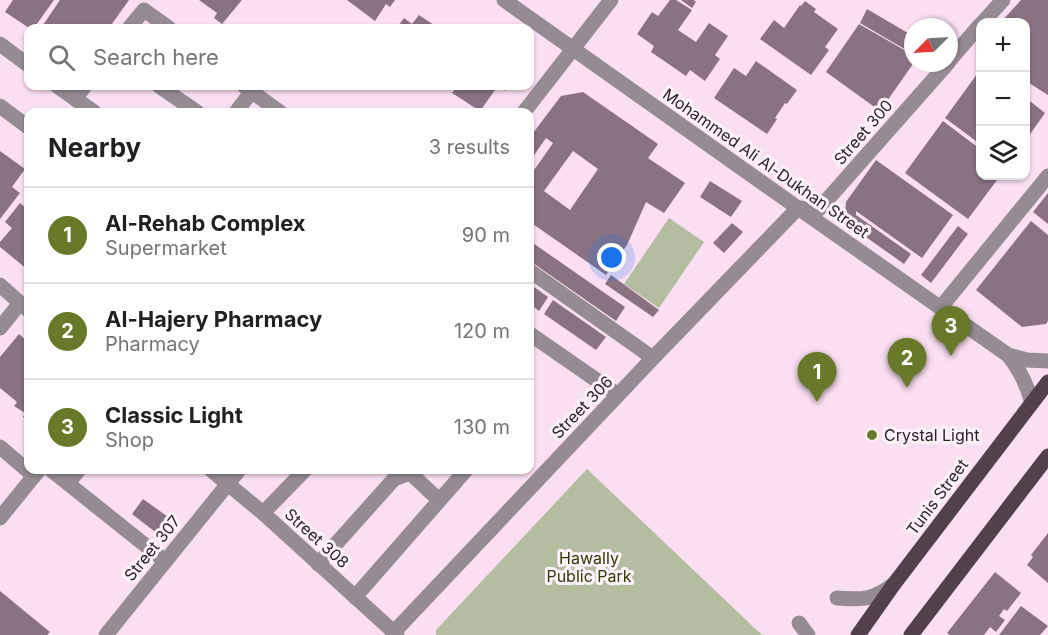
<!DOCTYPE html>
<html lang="en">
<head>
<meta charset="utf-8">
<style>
  :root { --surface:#fff; --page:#f6f6f6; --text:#202124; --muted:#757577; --line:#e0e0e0; --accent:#687a2a }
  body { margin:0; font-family:Inter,sans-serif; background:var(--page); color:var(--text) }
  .controls { position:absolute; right:18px; top:18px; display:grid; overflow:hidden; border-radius:12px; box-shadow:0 2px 4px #0004 }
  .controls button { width:54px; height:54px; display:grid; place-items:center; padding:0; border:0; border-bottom:2px solid var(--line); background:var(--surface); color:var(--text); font:30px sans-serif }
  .compass { position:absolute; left:904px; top:18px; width:54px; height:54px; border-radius:50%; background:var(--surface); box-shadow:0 2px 4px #0004; rotate:246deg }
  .you { position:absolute; left:612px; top:258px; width:21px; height:21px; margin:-15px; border:4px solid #fff; border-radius:50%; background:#1a73e8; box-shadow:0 0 0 9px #1a73e833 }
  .badge { display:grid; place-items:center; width:39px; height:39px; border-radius:50%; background:var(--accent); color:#fff; font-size:20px; font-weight:700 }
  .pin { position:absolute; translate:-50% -50px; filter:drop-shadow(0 2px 3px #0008) }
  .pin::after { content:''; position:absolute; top:32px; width:21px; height:18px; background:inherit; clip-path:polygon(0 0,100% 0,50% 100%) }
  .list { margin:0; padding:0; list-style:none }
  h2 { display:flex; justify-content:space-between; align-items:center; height:78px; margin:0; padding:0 24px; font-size:26px }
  h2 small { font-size:20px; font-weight:400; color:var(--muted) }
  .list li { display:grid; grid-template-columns:39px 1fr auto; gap:18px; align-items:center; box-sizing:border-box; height:96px; padding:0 24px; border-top:2px solid var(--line) }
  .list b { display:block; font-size:22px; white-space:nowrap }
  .list p { margin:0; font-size:20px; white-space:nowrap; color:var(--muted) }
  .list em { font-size:20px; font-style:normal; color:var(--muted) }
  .icon { flex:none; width:33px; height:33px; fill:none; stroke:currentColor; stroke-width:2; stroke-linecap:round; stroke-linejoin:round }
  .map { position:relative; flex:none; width:1048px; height:635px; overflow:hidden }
  .search { position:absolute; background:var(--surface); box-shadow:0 2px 4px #0004; left:24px; top:24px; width:510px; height:66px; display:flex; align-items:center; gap:15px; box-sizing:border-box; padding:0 21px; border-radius:12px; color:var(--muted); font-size:22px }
  .panel { position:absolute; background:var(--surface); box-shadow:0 2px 4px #0004; left:24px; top:108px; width:510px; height:366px; border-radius:12px }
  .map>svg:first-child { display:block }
  .green { fill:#b4bd9f }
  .building { fill:#8a7283; fill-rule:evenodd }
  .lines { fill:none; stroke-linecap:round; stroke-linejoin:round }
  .minor { stroke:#968b92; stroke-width:15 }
  .major { stroke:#52404d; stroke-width:15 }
  .poi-dot { fill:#687a2a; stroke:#fdf2fa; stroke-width:2 }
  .labels { text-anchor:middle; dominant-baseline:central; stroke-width:6; stroke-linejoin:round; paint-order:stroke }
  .street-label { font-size:16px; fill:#2c2229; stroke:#fdf2fa }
  .poi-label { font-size:16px; fill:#2c2229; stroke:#fdf2fa; text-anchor:start }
  .park-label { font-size:16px; fill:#2f3b00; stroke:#fdf2fa }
</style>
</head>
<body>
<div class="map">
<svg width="1048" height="635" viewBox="0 0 1048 635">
  <rect width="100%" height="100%" fill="#fadff2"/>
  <g class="green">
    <polygon points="669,218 704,242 659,308 624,284"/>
    <polygon points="587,469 762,635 436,635 436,630"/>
  </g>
  <g class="building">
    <polygon points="13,0 54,0 34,28 29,28 5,12"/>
    <polygon points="60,0 129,0 109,28 41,28"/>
    <polygon points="199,0 242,0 222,24 214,18 217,13"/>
    <polygon points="347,0 395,0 390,7 386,4 375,21"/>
    <polygon points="670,0 676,0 692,10 678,30 696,42 709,23 728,36 715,55 720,59 705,81 690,70 686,76 651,52 654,46 637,34 652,12 658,16"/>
    <polygon points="681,0 694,0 696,2 692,8"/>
    <polygon points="1021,0 1048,0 1048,95 1026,81 1026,22 1001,22"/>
    <polygon points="805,1 816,9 814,12 838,29 825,47 829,50 811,75 760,39 774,20 784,28 800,5 801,6"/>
    <polygon points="867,9 913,36 913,54 860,23"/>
    <polygon points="419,15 437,27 435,28 393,28 395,25 398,26 404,18 412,24"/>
    <polygon points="859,24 913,55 913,64 880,111 826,72"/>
    <polygon points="756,61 797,90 787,104 785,103 775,118 777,119 767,134 714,98 734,68 746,76"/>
    <polygon points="980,70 980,144 945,118"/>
    <polygon points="457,86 509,86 505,91 498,86 480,111 452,93"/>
    <path d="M583,92L658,144L648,158L685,183L664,213L646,202L627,245L606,275L530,222V176L553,143L546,138L530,161V137L561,96ZM573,151L598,169L570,210L544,191Z"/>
    <polygon points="1026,98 1045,113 1026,140"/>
    <polygon points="943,121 980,149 980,176 1000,176 968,219 905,173"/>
    <polygon points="0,151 25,169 12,187 20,193 0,219"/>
    <polygon points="876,160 953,215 922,258 856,211 856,215 911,254 904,264 849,225 845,215 846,202"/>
    <polygon points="710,181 742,201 731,217 700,197"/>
    <polygon points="1048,193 1048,224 1033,212"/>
    <polygon points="20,203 28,210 28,270 0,247 0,242 12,228 5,222"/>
    <polygon points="1031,221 1048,235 1048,321 1046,324 1022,327 976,290"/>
    <polygon points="732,223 743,232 724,253 713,243"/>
    <polygon points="958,226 968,234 931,283 921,275"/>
    <polygon points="530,241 625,307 616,321 530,261"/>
    <polygon points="611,275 659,310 653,317 605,284"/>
    <polygon points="530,284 548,297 539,311 530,304"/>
    <polygon points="553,300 606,337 596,350 544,314"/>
    <polygon points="19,334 28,342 28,419 23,417 25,413 14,406 17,402 0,388 0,357"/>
    <polygon points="143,499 171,519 159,535 132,514"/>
    <polygon points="1048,533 1048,583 1027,565 1033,557 1031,555"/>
    <polygon points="995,572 1021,593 1007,611 1004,609 999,616 1005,620 996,632 990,627 984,635 950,635 947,633"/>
    <polygon points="0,591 50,632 47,635 0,635"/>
    <polygon points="1021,606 1048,626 1040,635 999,635"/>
  </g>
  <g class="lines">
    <g class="minor">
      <path d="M504,0L798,208L1008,355C1020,370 1027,384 1032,403"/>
      <polyline points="983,22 1003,0"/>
      <polyline points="129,28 144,10 169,28"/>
      <polyline points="0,44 28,65"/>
      <polyline points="949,61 980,25"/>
      <polyline points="57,86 94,112"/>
      <polyline points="159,86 197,112"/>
      <polyline points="244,86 280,112"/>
      <polyline points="75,99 85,86"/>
      <polyline points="0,106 28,127"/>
      <polyline points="236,112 252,91"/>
      <polyline points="524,112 611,0"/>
      <polyline points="530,271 653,358"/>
      <polyline points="0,285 28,310"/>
      <polyline points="941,307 1048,176"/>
      <polyline points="0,328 20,303"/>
      <polyline points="530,334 618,395"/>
      <polyline points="1008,355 1027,360 1048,361"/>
      <polyline points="0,447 34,476 39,470"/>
      <polyline points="51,470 165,561"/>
      <polyline points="211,470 263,513 397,635"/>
      <polyline points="68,483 79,470"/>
      <polyline points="263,513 305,470"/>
      <polyline points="0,518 34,476"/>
      <polyline points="318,564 394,479 410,473 439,500"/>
      <polyline points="355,597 466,470"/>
      <path d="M837,598C863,600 873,600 894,584"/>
      <polyline points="799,623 808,635"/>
      <polyline points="394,632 653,358 798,208 819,209 948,63"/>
      <polyline points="106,635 239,470"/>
    </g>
    <g class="major">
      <polyline points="858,635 894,584 1048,382"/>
      <polyline points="911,635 1048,456"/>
    </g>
  </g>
  <circle class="poi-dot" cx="872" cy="435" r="6"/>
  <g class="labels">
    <g class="street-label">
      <text transform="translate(863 132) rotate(-49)">Street 300</text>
      <text transform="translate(766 163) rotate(35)">Mohammed Ali Al-Dukhan Street</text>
      <text transform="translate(582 407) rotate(-46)">Street 306</text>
      <text transform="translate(937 497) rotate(-53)">Tunis Street</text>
      <text transform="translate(317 538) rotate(42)">Street 308</text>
      <text transform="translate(152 548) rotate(-51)">Street 307</text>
    </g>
    <g class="poi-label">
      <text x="884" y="435">Crystal Light</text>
    </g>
    <g class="park-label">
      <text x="589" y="558">Hawally<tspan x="589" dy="18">Public Park</tspan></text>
    </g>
  </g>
</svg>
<div class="controls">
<button>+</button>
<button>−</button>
<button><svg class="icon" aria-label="layers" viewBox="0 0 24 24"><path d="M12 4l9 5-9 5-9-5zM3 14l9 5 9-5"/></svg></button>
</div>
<svg class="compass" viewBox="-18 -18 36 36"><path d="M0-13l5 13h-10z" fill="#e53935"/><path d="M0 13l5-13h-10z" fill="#757577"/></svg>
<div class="you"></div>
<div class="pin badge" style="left:817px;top:402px">1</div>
<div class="pin badge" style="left:907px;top:388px">2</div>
<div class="pin badge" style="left:951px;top:356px">3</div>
<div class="search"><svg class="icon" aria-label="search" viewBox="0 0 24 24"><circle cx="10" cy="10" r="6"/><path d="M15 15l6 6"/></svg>Search here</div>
<section class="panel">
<h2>Nearby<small>3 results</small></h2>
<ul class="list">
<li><span class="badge">1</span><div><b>Al-Rehab Complex</b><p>Supermarket</p></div><em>90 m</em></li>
<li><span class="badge">2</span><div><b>Al-Hajery Pharmacy</b><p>Pharmacy</p></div><em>120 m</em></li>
<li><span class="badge">3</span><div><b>Classic Light</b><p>Shop</p></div><em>130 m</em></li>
</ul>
</section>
</div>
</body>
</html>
